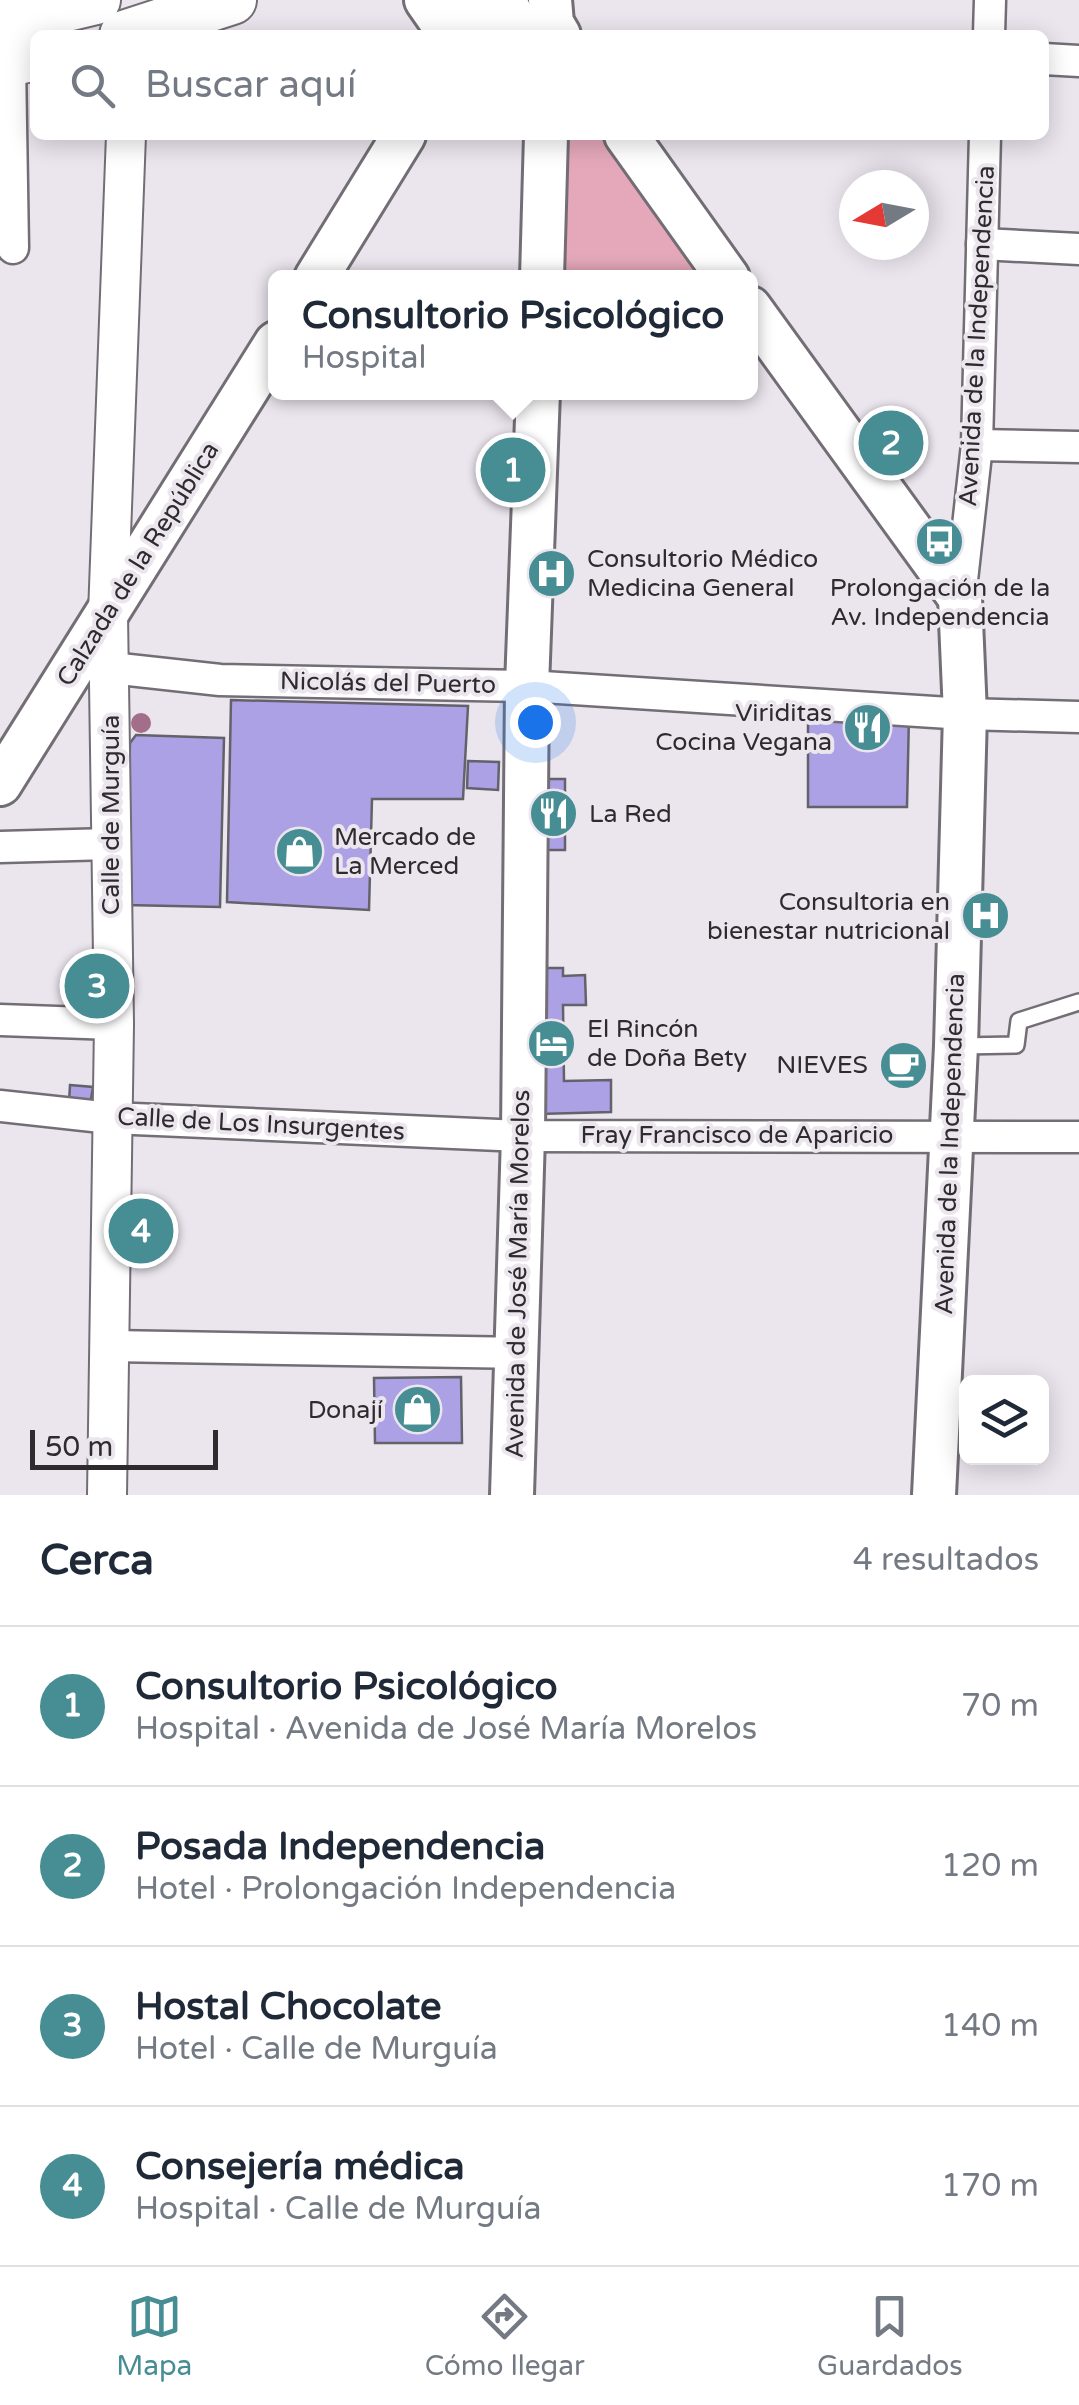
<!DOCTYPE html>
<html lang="es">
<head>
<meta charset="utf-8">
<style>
  :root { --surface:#fff; --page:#f6f6f7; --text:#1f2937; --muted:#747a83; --line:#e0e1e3; --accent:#468d94 }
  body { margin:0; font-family:"Varela Round",sans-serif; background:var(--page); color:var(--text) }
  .controls { position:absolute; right:30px; bottom:30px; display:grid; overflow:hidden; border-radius:15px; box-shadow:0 5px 25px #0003 }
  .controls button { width:90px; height:90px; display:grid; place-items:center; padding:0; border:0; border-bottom:2px solid var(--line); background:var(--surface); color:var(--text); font:50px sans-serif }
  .compass { position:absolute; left:839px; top:170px; width:90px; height:90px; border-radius:50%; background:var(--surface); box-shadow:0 5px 25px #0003; rotate:260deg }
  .scale { position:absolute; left:30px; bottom:25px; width:188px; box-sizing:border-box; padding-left:10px; border:5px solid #2d2b2e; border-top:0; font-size:28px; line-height:35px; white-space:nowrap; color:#2d2b2e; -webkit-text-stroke:8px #ebe5ee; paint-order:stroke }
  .you { position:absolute; left:535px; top:722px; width:35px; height:35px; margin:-25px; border:8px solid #fff; border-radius:50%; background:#1a73e8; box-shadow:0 0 0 15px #1a73e833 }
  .badge { display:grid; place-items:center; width:65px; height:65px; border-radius:50%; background:var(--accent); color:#fff; font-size:32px; font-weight:700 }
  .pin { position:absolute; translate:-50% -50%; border:5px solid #fff; box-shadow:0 2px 10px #0006 }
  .popup { position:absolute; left:268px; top:270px; width:490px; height:130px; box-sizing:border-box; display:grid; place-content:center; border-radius:15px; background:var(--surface); filter:drop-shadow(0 2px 8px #0005); font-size:32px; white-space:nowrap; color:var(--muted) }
  .popup b { font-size:38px; color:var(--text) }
  .popup::after { content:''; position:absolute; left:50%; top:100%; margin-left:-20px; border:20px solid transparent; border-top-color:var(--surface) }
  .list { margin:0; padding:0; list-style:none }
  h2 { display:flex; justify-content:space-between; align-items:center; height:130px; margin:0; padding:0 40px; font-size:42px }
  h2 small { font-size:32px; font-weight:400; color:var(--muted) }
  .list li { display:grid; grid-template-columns:65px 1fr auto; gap:30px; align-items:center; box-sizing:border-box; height:160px; padding:0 40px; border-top:2px solid var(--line) }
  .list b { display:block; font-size:38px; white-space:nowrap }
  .list p { margin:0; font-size:32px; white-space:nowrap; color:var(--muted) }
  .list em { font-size:32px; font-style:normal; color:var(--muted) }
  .icon { flex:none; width:55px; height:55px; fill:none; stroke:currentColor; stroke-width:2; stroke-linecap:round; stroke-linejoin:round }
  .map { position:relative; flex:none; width:1079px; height:1495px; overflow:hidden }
  .search { position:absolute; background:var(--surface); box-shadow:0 5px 25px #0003; left:30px; right:30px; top:30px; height:110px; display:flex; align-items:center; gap:25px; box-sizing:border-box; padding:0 35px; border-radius:15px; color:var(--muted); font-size:38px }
  .sheet { height:770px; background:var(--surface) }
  nav { display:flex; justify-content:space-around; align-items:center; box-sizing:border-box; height:140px; border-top:2px solid var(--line); background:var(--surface); font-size:28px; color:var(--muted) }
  nav a { display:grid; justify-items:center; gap:5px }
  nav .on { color:var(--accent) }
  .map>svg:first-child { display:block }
  .green { fill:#e4a8ba }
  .building { fill:#ada1e5; stroke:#63626a; stroke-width:2.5 }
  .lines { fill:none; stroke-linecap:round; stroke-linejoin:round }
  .service-casing { stroke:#736d75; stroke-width:20 }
  .minor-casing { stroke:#736d75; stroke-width:35 }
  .tertiary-casing { stroke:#736d75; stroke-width:42 }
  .secondary-casing { stroke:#736d75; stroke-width:48 }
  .primary-casing { stroke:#736d75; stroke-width:52 }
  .service { stroke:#fff; stroke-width:15 }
  .minor { stroke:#fff; stroke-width:30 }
  .tertiary { stroke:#fff; stroke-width:38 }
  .secondary { stroke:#fff; stroke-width:42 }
  .primary { stroke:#fff; stroke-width:48 }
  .tree { fill:#a36e89 }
  .labels { text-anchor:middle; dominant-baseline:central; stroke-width:8; stroke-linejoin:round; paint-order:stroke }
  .street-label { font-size:25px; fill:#2d2b2e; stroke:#ebe5ee }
  .poi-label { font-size:25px; fill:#2d2b2e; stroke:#ebe5ee; text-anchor:start }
</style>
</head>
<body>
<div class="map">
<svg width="1079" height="1495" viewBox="0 0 1079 1495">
  <rect width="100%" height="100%" fill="#ebe5ee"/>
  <polygon class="green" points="553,135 616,135 705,270 554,277"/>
  <g class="building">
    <polygon points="231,700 468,706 463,799 372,799 369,910 227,902"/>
    <polygon points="808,711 909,715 907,807 808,807"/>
    <polygon points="136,735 224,738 220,907 126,905 130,743"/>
    <polygon points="468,761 499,762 498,790 467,788"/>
    <polygon points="544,779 565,779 565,850 543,850"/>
    <polygon points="538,968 563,968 563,976 585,975 586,1005 563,1005 564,1081 611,1080 611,1112 539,1114"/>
    <polygon points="70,1085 93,1087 90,1105 69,1103"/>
    <polygon points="461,1377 462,1443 375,1443 374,1378"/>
  </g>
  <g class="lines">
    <defs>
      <polyline id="service" points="960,1046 1016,1045 1019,1021 1079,1002"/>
      <g id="minor">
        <polyline points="989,35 990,0"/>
        <polyline points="1044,59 1079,61"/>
        <polyline points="10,62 13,248"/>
        <polyline points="982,244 1079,249"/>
        <polyline points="977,445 1079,447"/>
        <polyline points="960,598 977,445 985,135"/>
        <polyline points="111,668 220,680 527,686 965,714 1079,717"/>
        <polyline points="0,847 110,844"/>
        <polyline points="0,1020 114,1024"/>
        <polyline points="0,1106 111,1118 523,1136 1079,1137"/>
        <polyline points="111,1346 518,1353"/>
      </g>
      <polyline id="tertiary" points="107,1495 114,1024 108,614 126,135"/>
      <g id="secondary">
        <polyline points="426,0 442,23 443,35"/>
        <polyline points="504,0 522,35"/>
        <polyline points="550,0 552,23 559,35"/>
        <polyline points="474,35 499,0"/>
        <polyline points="626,135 728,278"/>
        <polyline points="316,278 404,135"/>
        <polyline points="542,278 546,135"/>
        <polyline points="750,308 960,598 965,714 956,1046 934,1495"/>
        <polyline points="0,784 276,343"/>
        <polyline points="512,1495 523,1136 527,686 538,392"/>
      </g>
      <g id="primary">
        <polyline points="438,0 468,0"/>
        <polyline points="0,23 96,0"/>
        <polyline points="124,35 232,0"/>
        <polyline points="0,64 35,56"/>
      </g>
    </defs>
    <use href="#service" class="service-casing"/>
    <use href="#minor" class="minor-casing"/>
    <use href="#tertiary" class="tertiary-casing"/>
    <use href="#secondary" class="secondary-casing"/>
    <use href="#primary" class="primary-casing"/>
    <use href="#service" class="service"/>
    <use href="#minor" class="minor"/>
    <use href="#tertiary" class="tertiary"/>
    <use href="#secondary" class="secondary"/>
    <use href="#primary" class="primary"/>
  </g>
  <circle class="tree" cx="141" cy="723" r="10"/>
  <defs>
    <symbol id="bus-disc" viewBox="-11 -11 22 22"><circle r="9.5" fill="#468d94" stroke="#ebe5ee"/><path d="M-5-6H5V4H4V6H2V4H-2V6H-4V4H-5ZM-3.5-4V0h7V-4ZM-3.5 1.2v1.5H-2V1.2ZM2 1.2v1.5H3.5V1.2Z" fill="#fff"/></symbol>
    <symbol id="hospital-disc" viewBox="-11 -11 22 22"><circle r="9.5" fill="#468d94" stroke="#ebe5ee"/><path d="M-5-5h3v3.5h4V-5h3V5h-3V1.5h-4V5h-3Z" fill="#fff"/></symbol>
    <symbol id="restaurant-disc" viewBox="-11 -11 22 22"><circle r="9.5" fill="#468d94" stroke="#ebe5ee"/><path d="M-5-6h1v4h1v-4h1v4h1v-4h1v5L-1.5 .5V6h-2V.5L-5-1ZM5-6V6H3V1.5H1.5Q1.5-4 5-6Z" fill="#fff"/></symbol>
    <symbol id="shop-disc" viewBox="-11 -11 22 22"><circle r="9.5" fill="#468d94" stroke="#ebe5ee"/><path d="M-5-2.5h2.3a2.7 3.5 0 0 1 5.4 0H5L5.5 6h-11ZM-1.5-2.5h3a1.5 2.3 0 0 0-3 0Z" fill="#fff"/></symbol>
    <symbol id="hotel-disc" viewBox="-11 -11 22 22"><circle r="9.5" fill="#468d94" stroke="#ebe5ee"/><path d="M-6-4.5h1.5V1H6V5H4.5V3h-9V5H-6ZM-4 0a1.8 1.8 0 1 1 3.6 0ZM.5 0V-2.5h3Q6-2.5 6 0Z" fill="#fff"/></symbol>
    <symbol id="cafe-disc" viewBox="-11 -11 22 22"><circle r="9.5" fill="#468d94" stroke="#ebe5ee"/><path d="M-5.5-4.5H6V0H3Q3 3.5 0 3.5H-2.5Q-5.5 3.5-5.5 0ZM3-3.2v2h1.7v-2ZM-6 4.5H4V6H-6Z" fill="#fff"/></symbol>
  </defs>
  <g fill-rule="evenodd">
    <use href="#bus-disc" x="912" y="514" width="55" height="55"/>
    <use href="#hospital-disc" x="524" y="546" width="55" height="55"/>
    <use href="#restaurant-disc" x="840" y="700" width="55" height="55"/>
    <use href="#restaurant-disc" x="526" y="786" width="55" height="55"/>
    <use href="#shop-disc" x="272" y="824" width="55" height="55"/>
    <use href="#hospital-disc" x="958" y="888" width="55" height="55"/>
    <use href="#hotel-disc" x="524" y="1016" width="55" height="55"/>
    <use href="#cafe-disc" x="876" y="1038" width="55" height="55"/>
    <use href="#shop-disc" x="390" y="1382" width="55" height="55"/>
  </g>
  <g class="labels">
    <g class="street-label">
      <text transform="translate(977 336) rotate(-87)">Avenida de la Independencia</text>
      <text transform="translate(138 564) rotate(-58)">Calzada de la República</text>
      <text transform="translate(388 683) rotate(1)">Nicolás del Puerto</text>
      <text transform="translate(111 815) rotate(-90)">Calle de Murguía</text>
      <text transform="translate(261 1124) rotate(3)">Calle de Los Insurgentes</text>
      <text x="737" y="1135">Fray Francisco de Aparicio</text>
      <text transform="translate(950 1144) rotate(-88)">Avenida de la Independencia</text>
      <text transform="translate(518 1274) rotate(-89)">Avenida de José María Morelos</text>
    </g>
    <g class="poi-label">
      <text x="587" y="559">Consultorio Médico<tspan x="587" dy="29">Medicina General</tspan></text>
      <text x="940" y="588" text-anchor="middle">Prolongación de la<tspan x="940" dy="29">Av. Independencia</tspan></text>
      <text x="832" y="713" text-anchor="end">Viriditas<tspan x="832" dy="29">Cocina Vegana</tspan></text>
      <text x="589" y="814">La Red</text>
      <text x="334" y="837">Mercado de<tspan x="334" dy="29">La Merced</tspan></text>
      <text x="950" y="902" text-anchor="end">Consultoria en<tspan x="950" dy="29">bienestar nutricional</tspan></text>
      <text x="587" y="1029">El Rincón<tspan x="587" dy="29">de Doña Bety</tspan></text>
      <text x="868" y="1065" text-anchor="end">NIEVES</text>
      <text x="383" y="1410" text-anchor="end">Donají</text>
    </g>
  </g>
</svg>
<div class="controls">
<button><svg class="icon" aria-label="layers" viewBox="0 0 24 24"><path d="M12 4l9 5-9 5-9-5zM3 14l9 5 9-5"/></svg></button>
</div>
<svg class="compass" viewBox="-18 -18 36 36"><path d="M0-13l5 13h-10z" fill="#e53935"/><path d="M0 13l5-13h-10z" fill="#747a83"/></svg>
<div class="scale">50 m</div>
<div class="you"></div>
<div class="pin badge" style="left:513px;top:470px">1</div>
<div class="popup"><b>Consultorio Psicológico</b>Hospital</div>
<div class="pin badge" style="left:891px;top:443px">2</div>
<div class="pin badge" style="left:97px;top:986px">3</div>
<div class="pin badge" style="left:141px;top:1231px">4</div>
<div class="search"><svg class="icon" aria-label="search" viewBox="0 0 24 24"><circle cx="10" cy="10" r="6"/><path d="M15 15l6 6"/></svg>Buscar aquí</div>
</div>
<section class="sheet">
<h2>Cerca<small>4 resultados</small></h2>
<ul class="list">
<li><span class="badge">1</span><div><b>Consultorio Psicológico</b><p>Hospital · Avenida de José María Morelos</p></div><em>70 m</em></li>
<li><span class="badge">2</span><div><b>Posada Independencia</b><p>Hotel · Prolongación Independencia</p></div><em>120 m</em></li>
<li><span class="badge">3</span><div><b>Hostal Chocolate</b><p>Hotel · Calle de Murguía</p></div><em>140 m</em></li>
<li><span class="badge">4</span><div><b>Consejería médica</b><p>Hospital · Calle de Murguía</p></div><em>170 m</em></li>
</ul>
</section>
<nav>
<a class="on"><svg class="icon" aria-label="map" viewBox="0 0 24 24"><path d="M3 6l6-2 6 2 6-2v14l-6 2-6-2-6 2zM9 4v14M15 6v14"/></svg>Mapa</a>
<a><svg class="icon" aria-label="directions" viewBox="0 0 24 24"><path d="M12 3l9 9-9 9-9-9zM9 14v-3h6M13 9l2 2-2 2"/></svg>Cómo llegar</a>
<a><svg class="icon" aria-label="saved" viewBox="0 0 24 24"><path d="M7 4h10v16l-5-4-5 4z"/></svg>Guardados</a>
</nav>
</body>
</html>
